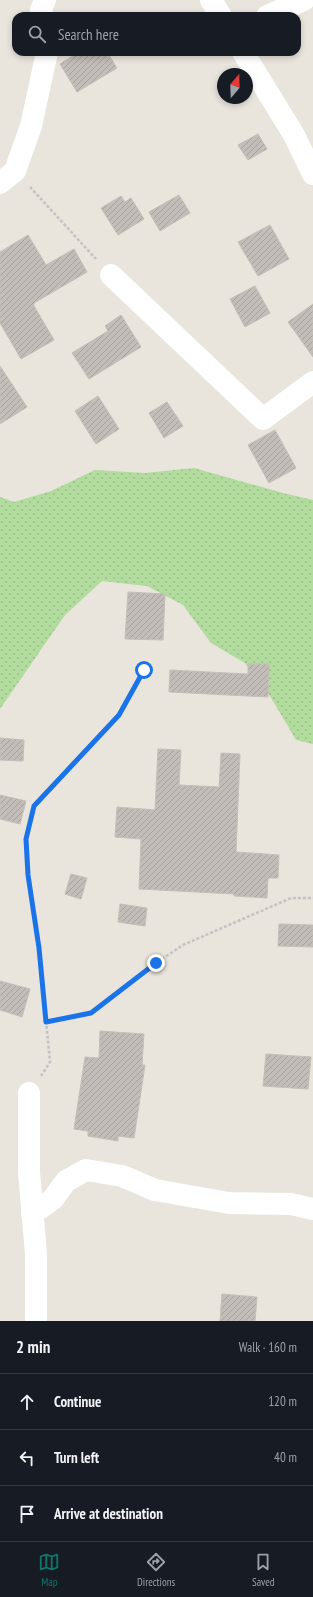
<!DOCTYPE html>
<html lang="en">
<head>
<meta charset="utf-8">
<style>
  :root { --surface:#171b24; --page:#20242c; --text:#f1f3f6; --muted:#9ea1a6; --line:#363941; --accent:#0f766e }
  body { margin:0; font-family:"PT Sans Narrow",sans-serif; background:var(--page); color:var(--text) }
  .compass { position:absolute; left:217px; top:68px; width:36px; height:36px; border-radius:50%; background:var(--surface); box-shadow:0 2px 6px #0003; rotate:19deg }
  .stop { position:absolute; width:12px; height:12px; margin:-9px; border:3px solid #1a73e8; border-radius:50%; background:#fff }
  .stop.end { background:#1a73e8; border-color:#fff; box-shadow:0 1px 4px #0008 }
  .list { margin:0; padding:0; list-style:none }
  h2 { display:flex; justify-content:space-between; align-items:center; height:52px; margin:0; padding:0 16px; font-size:17px }
  h2 small { font-size:13px; font-weight:400; color:var(--muted) }
  .list li { display:grid; grid-template-columns:26px 1fr auto; gap:12px; align-items:center; box-sizing:border-box; height:56px; padding:0 16px; border-top:1px solid var(--line) }
  .list b { display:block; font-size:15px; white-space:nowrap }
  .list em { font-size:13px; font-style:normal; color:var(--muted) }
  .icon { flex:none; width:22px; height:22px; fill:none; stroke:currentColor; stroke-width:2; stroke-linecap:round; stroke-linejoin:round }
  .map { position:relative; flex:none; width:313px; height:1321px; overflow:hidden }
  .search { position:absolute; background:var(--surface); box-shadow:0 2px 6px #0003; left:12px; right:12px; top:12px; height:44px; display:flex; align-items:center; gap:10px; box-sizing:border-box; padding:0 14px; border-radius:12px; color:var(--muted); font-size:15px }
  .sheet { height:220px; background:var(--surface) }
  nav { display:flex; justify-content:space-around; align-items:center; box-sizing:border-box; height:56px; border-top:1px solid var(--line); background:var(--surface); font-size:11px; color:var(--muted) }
  nav a { display:grid; justify-items:center; gap:2px }
  nav .on { color:var(--accent) }
  .map>svg:first-child { display:block }
  .green { fill:url(#green-dots) }
  .building { fill:url(#building-hatch); stroke:#c4bfb6 }
  .lines { fill:none; stroke-linecap:round; stroke-linejoin:round }
  .path { stroke:#c3c3c3; stroke-width:2.5; stroke-dasharray:3 2; stroke-linecap:butt }
  .street { stroke:#fff; stroke-width:22 }
  .route { stroke:#1a73e8; stroke-width:5 }
</style>
</head>
<body>
<div class="map">
<svg width="313" height="1321" viewBox="0 0 313 1321">
  <defs>
    <pattern id="green-dots" width="8" height="8" patternUnits="userSpaceOnUse"><rect width="8" height="8" fill="#b2db9e"/><path d="M2 2h.1M6 6h.1" fill="none" stroke="#99bc88" stroke-width="1.8" stroke-linecap="round"/></pattern>
    <pattern id="building-hatch" width="6" height="6" patternUnits="userSpaceOnUse"><rect width="6" height="6" fill="#c2bdb8"/><path d="M-1 1l2-2M0 6l6-6M5 7l2-2" fill="none" stroke="#a7a29e"/></pattern>
  </defs>
  <rect width="100%" height="100%" fill="#e9e4dc"/>
  <polygon class="green" points="194,468 283,493 313,500 313,744 296,740 270,696 245,663 211,643 183,605 147,586 102,581 65,615 0,709 0,497 14,502 51,491 95,470 145,473"/>
  <g class="building">
    <polygon points="79,52 107,52 117,68 77,92 60,64"/>
    <polygon points="258,134 267,149 248,160 238,145"/>
    <polygon points="179,195 190,213 160,231 149,212"/>
    <polygon points="121,196 125,202 131,198 144,219 118,235 101,208"/>
    <polygon points="270,225 289,259 258,276 238,242"/>
    <polygon points="28,235 46,265 74,249 87,272 34,303 34,306 54,340 21,359 0,323 0,252"/>
    <polygon points="255,286 270,313 245,327 230,299"/>
    <polygon points="313,304 313,357 288,322"/>
    <polygon points="121,315 141,347 89,379 72,353 108,331 105,326"/>
    <polygon points="0,366 27,407 0,424"/>
    <polygon points="98,396 119,429 96,444 75,411"/>
    <polygon points="167,402 183,426 164,438 149,413"/>
    <polygon points="275,430 296,468 269,483 248,445"/>
    <polygon points="128,592 165,594 163,640 125,639"/>
    <polygon points="248,664 269,664 268,697 169,692 170,670 248,674"/>
    <polygon points="0,738 24,740 23,761 0,760"/>
    <polygon points="158,749 181,750 179,785 219,787 221,753 240,754 236,852 279,855 278,878 268,878 267,898 234,896 234,894 139,889 141,839 115,837 117,807 155,810"/>
    <polygon points="0,795 26,801 20,824 0,819"/>
    <polygon points="71,874 87,878 81,899 65,894"/>
    <polygon points="120,904 147,908 145,926 118,922"/>
    <polygon points="279,924 313,925 313,947 278,946"/>
    <polygon points="0,981 30,989 22,1017 0,1010"/>
    <polygon points="100,1031 144,1034 142,1065 145,1065 134,1138 118,1136 118,1141 88,1136 88,1131 74,1129 85,1057 99,1058"/>
    <polygon points="266,1054 311,1057 308,1089 263,1086"/>
    <polygon points="222,1294 257,1297 255,1321 220,1321"/>
  </g>
  <g class="lines">
    <g class="path">
      <polyline points="30,187 96,259"/>
      <polyline points="46,1022 91,1013 156,963 183,945 291,898 313,898"/>
      <polyline points="41,1076 50,1062 39,948 28,875 26,839 34,806 119,715 144,670"/>
    </g>
    <g class="street">
      <polyline points="211,0 221,16"/>
      <polyline points="43,16 41,10 45,0"/>
      <polyline points="267,16 304,0"/>
      <polyline points="243,52 294,135 313,174"/>
      <polyline points="0,183 15,171 31,126 47,52"/>
      <polyline points="111,275 263,419 313,382"/>
      <polyline points="29,1093 29,1172 36,1254 36,1321"/>
      <polyline points="32,1214 53,1199 66,1181 86,1170 122,1176 155,1190 229,1203 291,1204 313,1209"/>
    </g>
  </g>
  <g class="lines">
    <polyline class="route" points="144,670 119,715 34,806 26,839 28,875 39,948 46,1022 91,1013 156,963"/>
  </g>
</svg>
<svg class="compass" viewBox="-18 -18 36 36"><path d="M0-13l5 13h-10z" fill="#e53935"/><path d="M0 13l5-13h-10z" fill="#9ea1a6"/></svg>
<div class="stop" style="left:144px;top:670px"></div>
<div class="stop end" style="left:156px;top:963px"></div>
<div class="search"><svg class="icon" aria-label="search" viewBox="0 0 24 24"><circle cx="10" cy="10" r="6"/><path d="M15 15l6 6"/></svg>Search here</div>
</div>
<section class="sheet">
<h2>2 min<small>Walk · 160 m</small></h2>
<ul class="list">
<li><svg class="icon" aria-label="ahead" viewBox="0 0 24 24"><path d="M12 20V5M6 11l6-6 6 6"/></svg><div><b>Continue</b></div><em>120 m</em></li>
<li><svg class="icon" aria-label="left" viewBox="0 0 24 24"><path d="M17 20v-9H6M10 6l-5 5 5 5"/></svg><div><b>Turn left</b></div><em>40 m</em></li>
<li><svg class="icon" aria-label="arrive" viewBox="0 0 24 24"><path d="M6 21V4h12l-3 4 3 4H6"/></svg><div><b>Arrive at destination</b></div></li>
</ul>
</section>
<nav>
<a class="on"><svg class="icon" aria-label="map" viewBox="0 0 24 24"><path d="M3 6l6-2 6 2 6-2v14l-6 2-6-2-6 2zM9 4v14M15 6v14"/></svg>Map</a>
<a><svg class="icon" aria-label="directions" viewBox="0 0 24 24"><path d="M12 3l9 9-9 9-9-9zM9 14v-3h6M13 9l2 2-2 2"/></svg>Directions</a>
<a><svg class="icon" aria-label="saved" viewBox="0 0 24 24"><path d="M7 4h10v16l-5-4-5 4z"/></svg>Saved</a>
</nav>
</body>
</html>
